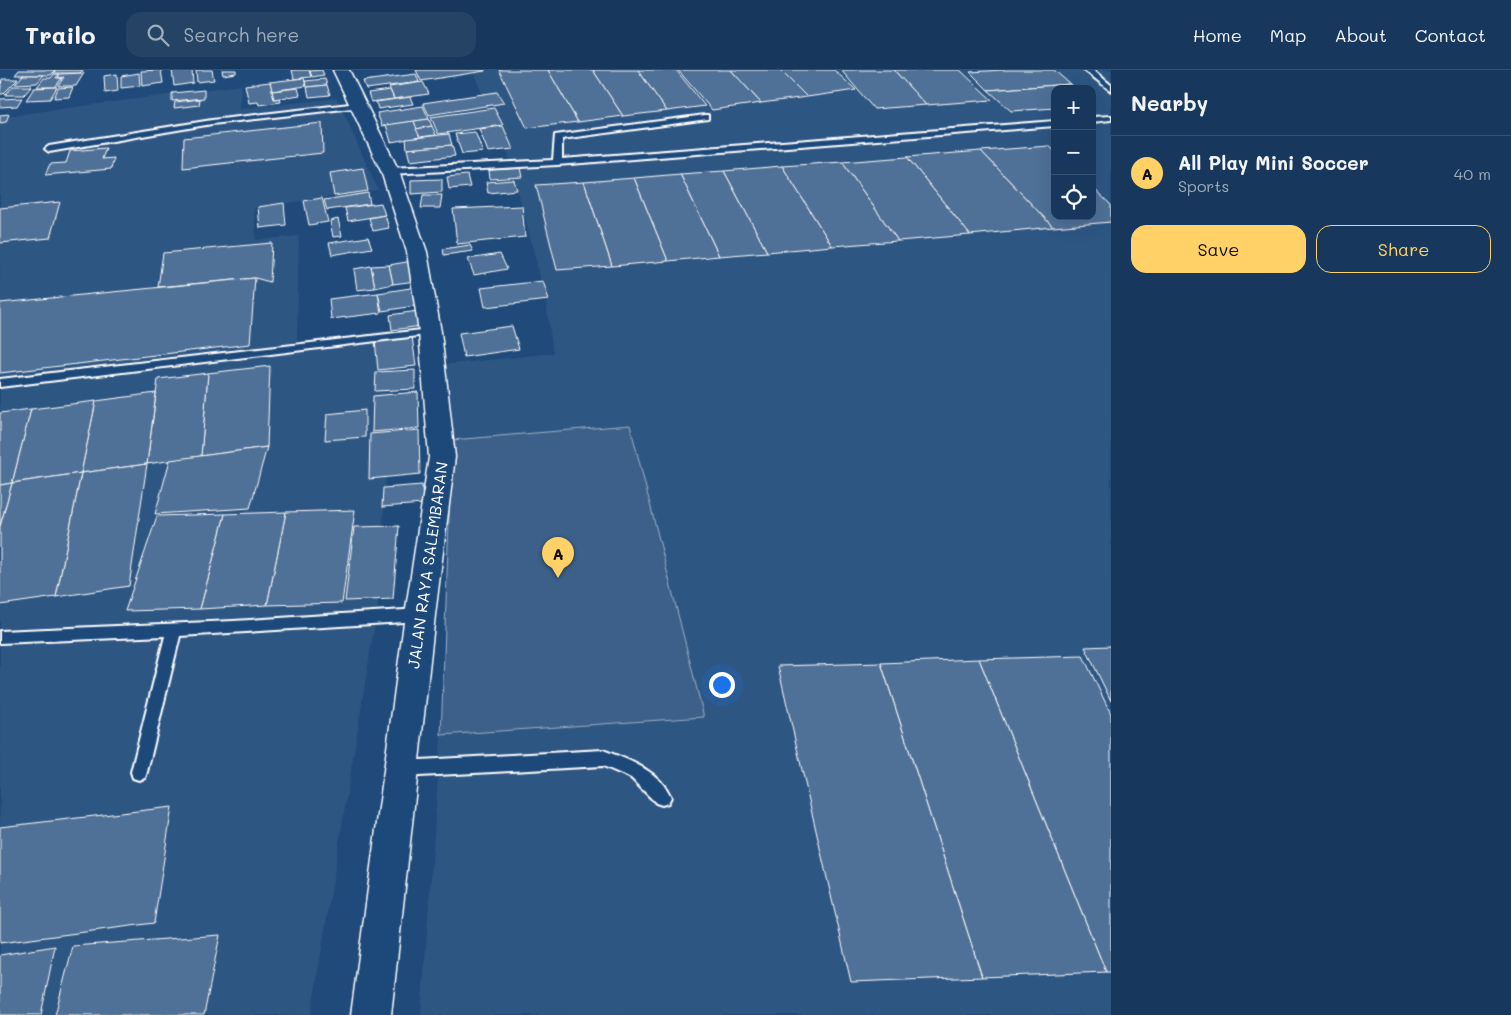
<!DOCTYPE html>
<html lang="en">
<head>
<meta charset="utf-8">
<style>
  :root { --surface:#17385c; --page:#244365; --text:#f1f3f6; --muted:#9eacbb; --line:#365272; --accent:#ffd166 }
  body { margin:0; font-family:Mali,sans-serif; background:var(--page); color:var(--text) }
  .controls { position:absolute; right:15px; top:15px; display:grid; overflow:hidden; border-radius:10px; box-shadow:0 5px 20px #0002 }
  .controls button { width:45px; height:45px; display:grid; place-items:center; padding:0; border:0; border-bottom:1px solid var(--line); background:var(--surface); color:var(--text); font:25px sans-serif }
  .you { position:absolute; left:721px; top:614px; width:18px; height:18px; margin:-12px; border:4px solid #fff; border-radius:50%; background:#1a73e8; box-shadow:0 0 0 8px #1a73e833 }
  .badge { display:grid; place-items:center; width:32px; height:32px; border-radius:50%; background:var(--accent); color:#111; font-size:16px; font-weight:700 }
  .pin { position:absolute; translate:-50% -41px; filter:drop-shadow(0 1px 2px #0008) }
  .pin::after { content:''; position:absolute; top:26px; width:18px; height:15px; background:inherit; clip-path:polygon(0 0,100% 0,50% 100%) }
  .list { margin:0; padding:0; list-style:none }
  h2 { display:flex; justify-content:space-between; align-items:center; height:65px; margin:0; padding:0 20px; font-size:21px }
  h2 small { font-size:16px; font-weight:400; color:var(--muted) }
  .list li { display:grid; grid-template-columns:32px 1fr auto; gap:15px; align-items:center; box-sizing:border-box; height:75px; padding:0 20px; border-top:1px solid var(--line) }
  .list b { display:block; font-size:19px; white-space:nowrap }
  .list p { margin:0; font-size:16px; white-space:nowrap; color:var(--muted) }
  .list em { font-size:16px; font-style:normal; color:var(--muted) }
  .actions { display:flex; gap:10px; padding:15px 20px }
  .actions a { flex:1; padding:11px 0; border:1px solid var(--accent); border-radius:15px; text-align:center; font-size:18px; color:var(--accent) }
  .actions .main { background:var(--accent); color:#111 }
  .icon { flex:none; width:28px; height:28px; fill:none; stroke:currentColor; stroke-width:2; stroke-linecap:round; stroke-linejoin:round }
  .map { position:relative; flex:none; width:1111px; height:945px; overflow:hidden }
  header { display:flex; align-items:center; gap:30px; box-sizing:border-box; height:70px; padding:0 25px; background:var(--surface); border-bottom:1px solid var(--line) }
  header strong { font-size:24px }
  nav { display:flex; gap:28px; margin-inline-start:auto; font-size:18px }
  .search { width:350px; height:45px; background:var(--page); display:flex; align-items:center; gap:12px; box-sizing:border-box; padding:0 18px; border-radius:15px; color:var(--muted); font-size:19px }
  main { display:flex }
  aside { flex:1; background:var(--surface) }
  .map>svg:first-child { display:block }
  .built { fill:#2e5683; fill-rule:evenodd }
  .green { fill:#3c618b; stroke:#9eb0c5 }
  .building { fill:#507197; stroke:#fff }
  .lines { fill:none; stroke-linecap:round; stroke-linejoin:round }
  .lane-casing { stroke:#fff; stroke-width:4 }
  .secondary-casing { stroke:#fff; stroke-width:3 }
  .lane { fill:#1f4a7a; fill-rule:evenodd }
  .secondary { fill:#1f4a7a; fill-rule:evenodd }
  .labels { text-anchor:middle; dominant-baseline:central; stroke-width:4; stroke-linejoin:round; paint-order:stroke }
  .street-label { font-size:16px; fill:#fff; stroke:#1f4a7a }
</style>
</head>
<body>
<header>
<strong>Trailo</strong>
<div class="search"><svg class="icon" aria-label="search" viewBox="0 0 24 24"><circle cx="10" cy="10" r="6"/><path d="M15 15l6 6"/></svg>Search here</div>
<nav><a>Home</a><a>Map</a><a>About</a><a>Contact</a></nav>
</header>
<main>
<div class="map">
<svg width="1111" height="945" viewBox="0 0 1111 945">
  <rect width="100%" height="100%" fill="#1f4a7a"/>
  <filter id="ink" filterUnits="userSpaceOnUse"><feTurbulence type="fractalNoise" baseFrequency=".02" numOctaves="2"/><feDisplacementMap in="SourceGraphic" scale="10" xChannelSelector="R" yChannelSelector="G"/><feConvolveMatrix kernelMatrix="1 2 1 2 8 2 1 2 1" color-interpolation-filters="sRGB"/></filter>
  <g filter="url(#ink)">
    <g class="built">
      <path d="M472,0H1111V945H421L441,665L704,647L452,370L441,295L553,283L545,226L509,86ZM1055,19H1092V146H1055Z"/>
      <polygon points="241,15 240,39 337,28 378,120 254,138 256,170 299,166 297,273 395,259 378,535 311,945 0,945 0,47"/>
    </g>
    <polygon class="green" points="630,355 704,647 441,665 452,370"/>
    <g class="building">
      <polygon points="19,0 55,0 51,5 15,5"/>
      <polygon points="56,0 83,0 80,3 53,3"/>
      <polygon points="161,0 163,13 142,16 141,1"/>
      <polygon points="172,0 192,0 193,13 174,16"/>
      <polygon points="196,0 212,0 214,10 197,12"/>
      <polygon points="222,0 236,0 236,3 223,5"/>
      <polygon points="292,0 309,0 311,7 294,9"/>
      <polygon points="322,0 324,5 312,7 310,1"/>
      <polygon points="416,0 485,0 485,1 421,11"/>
      <polygon points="499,0 548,0 578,52 527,58"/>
      <polygon points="548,0 593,0 623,46 578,52"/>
      <polygon points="593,0 638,0 667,41 623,46"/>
      <polygon points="638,0 676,0 705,36 667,41"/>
      <polygon points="678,0 731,0 761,33 712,40"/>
      <polygon points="731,0 780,0 807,27 761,33"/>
      <polygon points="780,0 834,0 856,20 807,27"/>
      <polygon points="841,0 894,0 926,35 874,39"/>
      <polygon points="894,0 960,0 992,30 926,35"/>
      <polygon points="1003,0 1054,0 1070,14 988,20 970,2"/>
      <polygon points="84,3 76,16 58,16 64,7 58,8 60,4"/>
      <polygon points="139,3 140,16 121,18 121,6"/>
      <polygon points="54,4 59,4 56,8 62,8 55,17 37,17 44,8 51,8"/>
      <polygon points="117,4 118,21 105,23 104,6"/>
      <polygon points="416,4 419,12 366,19 363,11"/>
      <polygon points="23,5 44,5 37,13 15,14"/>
      <polygon points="304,8 306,16 272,21 270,12"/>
      <polygon points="2,9 18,9 3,24 0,24"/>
      <polygon points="325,9 327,15 307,17 305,11"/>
      <polygon points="270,12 274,29 280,28 281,32 259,35 258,32 249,33 245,15"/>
      <polygon points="423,12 429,24 394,29 389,17"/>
      <polygon points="1070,14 1076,19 1055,19 1055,38 1011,41 988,20"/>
      <polygon points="327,15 330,25 309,27 307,17"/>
      <polygon points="13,16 32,16 24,25 5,25"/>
      <polygon points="57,17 50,29 26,30 34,18"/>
      <polygon points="73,17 69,27 54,28 58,18"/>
      <polygon points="298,18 300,25 274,29 272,21"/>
      <polygon points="204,20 204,28 172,31 172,23"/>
      <polygon points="390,20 394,29 371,32 368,23"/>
      <polygon points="497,22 504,33 429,45 423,33"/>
      <polygon points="410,27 413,34 378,39 376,32"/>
      <polygon points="22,28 17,36 0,37 0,29"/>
      <polygon points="200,29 199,35 174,38 175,32"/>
      <polygon points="423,36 429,49 382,56 377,43"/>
      <polygon points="494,38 503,55 438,64 431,47"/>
      <polygon points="9,44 6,52 0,53 0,45"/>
      <polygon points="429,49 432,56 416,59 414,51"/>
      <polygon points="414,51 420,67 391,72 386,55"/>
      <polygon points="322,53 323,83 183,98 184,68"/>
      <polygon points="432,56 436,65 420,67 416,59"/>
      <polygon points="503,56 513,79 488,82 479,59"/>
      <polygon points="475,62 483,82 462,84 455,64"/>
      <polygon points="449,64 452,75 407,79 406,69"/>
      <polygon points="452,75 455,86 410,91 407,79"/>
      <polygon points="1049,76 1055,81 1055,146 1092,146 1092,117 1111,135 1111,152 1053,157 981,81"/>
      <polygon points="106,78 102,89 114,88 111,99 45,105 50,94 66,93 70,81"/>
      <polygon points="981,81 1053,157 970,165 907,87"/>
      <polygon points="907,87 970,165 898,171 842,92"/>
      <polygon points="842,92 898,171 832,176 782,96"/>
      <polygon points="782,96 832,176 767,182 724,101"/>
      <polygon points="363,98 368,121 334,126 330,103"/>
      <polygon points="520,98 522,107 490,109 489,100"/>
      <polygon points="724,101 767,182 719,186 680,104"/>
      <polygon points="680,104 719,186 668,191 634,108"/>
      <polygon points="467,105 470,117 449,119 447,107"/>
      <polygon points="634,108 668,191 612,196 584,112"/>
      <polygon points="442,109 442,122 411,124 411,110"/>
      <polygon points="514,110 517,120 488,123 486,112"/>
      <polygon points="584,112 612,196 557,200 536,115"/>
      <polygon points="368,123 370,134 327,140 324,130"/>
      <polygon points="423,125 442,125 440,138 421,138"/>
      <polygon points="322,128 328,152 309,155 304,131"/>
      <polygon points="60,132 50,168 0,173 0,138"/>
      <polygon points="284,133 286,155 260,158 258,137"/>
      <polygon points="381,133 385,145 348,151 345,138"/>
      <polygon points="522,136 525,167 457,174 453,139"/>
      <polygon points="385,145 389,158 373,161 369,148"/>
      <polygon points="338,149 342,166 333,167 330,151"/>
      <polygon points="368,167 372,178 332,185 329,173"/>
      <polygon points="272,173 270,212 255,208 158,217 163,183"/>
      <polygon points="470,175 473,181 444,185 443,179"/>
      <polygon points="500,184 507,199 474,205 468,189"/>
      <polygon points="412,191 416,211 393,214 389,195"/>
      <polygon points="389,195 393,214 375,218 371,196"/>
      <polygon points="371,196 375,218 357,220 354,199"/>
      <polygon points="255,208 250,274 0,303 0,233"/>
      <polygon points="543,211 549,230 485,237 481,218"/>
      <polygon points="417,217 421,235 382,241 378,223"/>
      <polygon points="378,223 381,243 331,249 329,229"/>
      <polygon points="418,241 421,256 392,260 390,245"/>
      <polygon points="512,256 519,279 464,287 459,263"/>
      <polygon points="412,266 416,296 378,300 375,270"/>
      <polygon points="270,296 267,377 201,386 208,303"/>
      <polygon points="415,300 415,319 375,321 376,302"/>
      <polygon points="208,303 201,386 147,394 158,309"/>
      <polygon points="418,322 419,358 372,362 373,326"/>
      <polygon points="156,323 147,394 81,403 96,331"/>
      <polygon points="96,331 81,403 12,413 31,339"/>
      <polygon points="31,339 12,413 0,415 0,343"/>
      <polygon points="365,340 365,367 325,370 327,344"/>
      <polygon points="419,360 420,404 369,409 370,364"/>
      <polygon points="267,377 250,438 155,444 170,390"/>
      <polygon points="147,394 129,516 56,527 81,403"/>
      <polygon points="81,403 56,527 0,535 0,456 12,413"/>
      <polygon points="12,413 0,456 0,415"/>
      <polygon points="422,415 423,434 382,437 383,418"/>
      <polygon points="355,440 342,533 267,535 286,442"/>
      <polygon points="286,442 267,535 200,539 225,444"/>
      <polygon points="225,444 200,539 125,541 157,446"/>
      <polygon points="399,456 393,529 345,531 354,457"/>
      <polygon points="1111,576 1111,631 1085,577"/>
      <polygon points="1083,586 1111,644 1111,902 1106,902 979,589"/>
      <polygon points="979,589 1106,902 982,907 881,593"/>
      <polygon points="881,593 982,907 851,912 778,596"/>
      <polygon points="172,737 154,853 0,873 0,757"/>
      <polygon points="220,865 204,945 55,945 73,876"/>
      <polygon points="55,876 41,945 0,945 0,885"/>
    </g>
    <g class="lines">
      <defs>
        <g id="lane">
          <polygon points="1084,0 1093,0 1111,15 1111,21"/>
          <polygon points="358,33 362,35 361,37 212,54 49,82 45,79 49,76 212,50"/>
          <polygon points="705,45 708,45 708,49 562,69 562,89 1055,51 1055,56 557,95 390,104 386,101 390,98 553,90 555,65"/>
          <polygon points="1111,46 1111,50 1092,52 1092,47"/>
          <polygon points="430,259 434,260 434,264 0,317 0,309"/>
          <polygon points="420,539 425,541 427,545 425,549 420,551 180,566 147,702 145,708 139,710 133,708 131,702 165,566 0,573 0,561 233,551"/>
          <path d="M603,680C628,690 659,700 671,727L668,733L662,735L656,733L631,708L603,696L401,707L395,705L393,699L395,693L401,691Z"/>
        </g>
        <polygon id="secondary" points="333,0 349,0 399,101 427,182 441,262 455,387 435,545 391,945 351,945 405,545 429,387 419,262 407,182 381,101"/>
      </defs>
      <use href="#lane" class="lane-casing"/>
      <use href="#secondary" class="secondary-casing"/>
      <use href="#lane" class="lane"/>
      <use href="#secondary" class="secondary"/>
    </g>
  </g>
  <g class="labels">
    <g class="street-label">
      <text transform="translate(427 495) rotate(-82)">JALAN RAYA SALEMBARAN</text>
    </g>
  </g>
</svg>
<div class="controls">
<button>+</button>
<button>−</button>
<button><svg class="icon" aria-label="locate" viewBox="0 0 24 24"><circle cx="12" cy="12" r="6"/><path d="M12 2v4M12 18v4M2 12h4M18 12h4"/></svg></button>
</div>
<div class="you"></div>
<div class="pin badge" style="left:558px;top:508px">A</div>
</div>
<aside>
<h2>Nearby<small></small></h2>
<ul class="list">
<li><span class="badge">A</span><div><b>All Play Mini Soccer</b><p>Sports</p></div><em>40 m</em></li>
</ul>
<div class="actions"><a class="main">Save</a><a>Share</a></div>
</aside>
</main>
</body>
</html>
